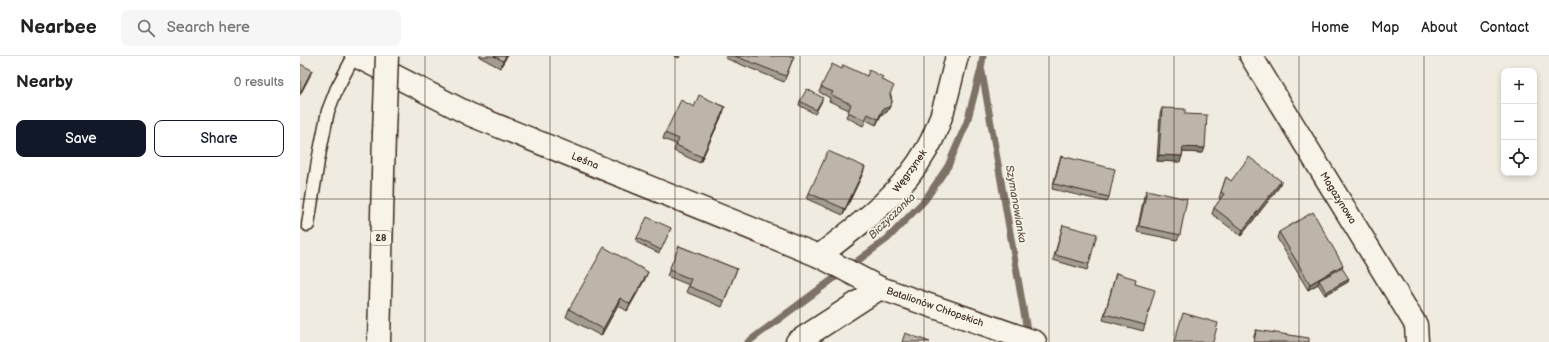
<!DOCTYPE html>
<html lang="en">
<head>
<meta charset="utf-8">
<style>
  :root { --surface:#fff; --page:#f6f6f6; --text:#222; --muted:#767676; --line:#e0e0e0; --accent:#111827 }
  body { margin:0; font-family:"Balsamiq Sans",sans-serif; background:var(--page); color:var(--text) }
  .controls { position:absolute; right:12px; top:12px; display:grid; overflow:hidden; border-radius:8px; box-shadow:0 2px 6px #0003 }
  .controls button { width:36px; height:36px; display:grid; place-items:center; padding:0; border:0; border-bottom:1px solid var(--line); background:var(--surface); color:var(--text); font:20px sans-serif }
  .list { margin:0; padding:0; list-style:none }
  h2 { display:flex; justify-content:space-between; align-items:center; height:52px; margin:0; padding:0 16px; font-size:17px }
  h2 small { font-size:13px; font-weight:400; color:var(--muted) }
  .actions { display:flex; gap:8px; padding:12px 16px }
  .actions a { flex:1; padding:9px 0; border:1px solid var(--accent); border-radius:8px; text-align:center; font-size:14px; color:var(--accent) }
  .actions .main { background:var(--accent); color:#fff }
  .icon { flex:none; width:22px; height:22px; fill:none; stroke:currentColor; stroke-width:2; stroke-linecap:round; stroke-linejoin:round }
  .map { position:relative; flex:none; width:1249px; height:286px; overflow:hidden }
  header { display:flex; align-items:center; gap:24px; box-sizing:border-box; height:56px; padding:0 20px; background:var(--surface); border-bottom:1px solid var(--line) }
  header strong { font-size:19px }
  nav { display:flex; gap:22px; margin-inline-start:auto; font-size:14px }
  .search { width:280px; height:36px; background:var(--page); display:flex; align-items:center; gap:10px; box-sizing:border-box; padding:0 14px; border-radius:8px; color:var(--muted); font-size:15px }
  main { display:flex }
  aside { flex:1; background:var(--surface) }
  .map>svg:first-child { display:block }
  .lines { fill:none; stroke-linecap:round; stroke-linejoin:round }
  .stream { stroke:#7e7266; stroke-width:7 }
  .lane-casing { stroke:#3b2a1e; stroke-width:15 }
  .street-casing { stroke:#3b2a1e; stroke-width:25 }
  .primary-casing { stroke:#3b2a1e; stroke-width:25 }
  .lane { stroke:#f7f3e8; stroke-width:12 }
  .street { stroke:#f7f3e8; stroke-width:22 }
  .primary { stroke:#f7f3e8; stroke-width:22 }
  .primary-bridge-casing { stroke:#3b2a1e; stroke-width:25; stroke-linecap:butt }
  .primary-bridge { stroke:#f7f3e8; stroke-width:22 }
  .wall { fill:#a39c92; stroke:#3b2a1e }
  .shaded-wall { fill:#847f77; stroke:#3b2a1e }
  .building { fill:#bdb5aa; stroke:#3b2a1e }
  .grid { fill:none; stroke:#3b2a1e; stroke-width:1; stroke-opacity:0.55 }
  .labels { text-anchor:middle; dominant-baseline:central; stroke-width:3.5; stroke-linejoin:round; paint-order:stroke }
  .shield { fill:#f7f3e8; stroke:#73665b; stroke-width:1 }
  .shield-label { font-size:9px; font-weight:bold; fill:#3b2a1e }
  .street-label { font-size:10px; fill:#3b2a1e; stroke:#f7f3e8 }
  .water-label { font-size:11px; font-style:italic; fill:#625448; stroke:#f7f3e8 }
</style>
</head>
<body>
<header>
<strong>Nearbee</strong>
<div class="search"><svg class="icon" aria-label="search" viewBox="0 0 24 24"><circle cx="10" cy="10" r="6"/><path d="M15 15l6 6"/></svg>Search here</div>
<nav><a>Home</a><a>Map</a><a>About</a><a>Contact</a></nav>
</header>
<main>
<aside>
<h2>Nearby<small>0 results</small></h2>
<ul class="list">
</ul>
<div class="actions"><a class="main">Save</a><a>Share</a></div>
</aside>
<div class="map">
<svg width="1249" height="286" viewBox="0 0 1249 286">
  <rect width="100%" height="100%" fill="#efebe0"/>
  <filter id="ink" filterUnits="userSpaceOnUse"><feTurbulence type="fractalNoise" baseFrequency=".025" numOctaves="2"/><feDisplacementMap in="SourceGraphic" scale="8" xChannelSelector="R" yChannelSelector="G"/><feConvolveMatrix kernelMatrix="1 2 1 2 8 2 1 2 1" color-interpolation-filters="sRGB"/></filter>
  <g filter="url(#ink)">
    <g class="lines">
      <g class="stream">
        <polyline points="682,16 728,280"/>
        <polyline points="448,286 587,183 625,144 648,110 667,66 681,13 683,0"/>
      </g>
      <defs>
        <polyline id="lane" points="8,169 18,105 28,55 37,32 54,0"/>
        <g id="street">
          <polyline points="56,0 171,59 519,200 580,232 735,286"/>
          <polyline points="951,0 1116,269 1117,286"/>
          <path d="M519,200C559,169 601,139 627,93C643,65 649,31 657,0"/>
          <polyline points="497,286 580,232"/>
        </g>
        <polyline id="primary" points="79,286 84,77"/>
      </defs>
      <use href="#lane" class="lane-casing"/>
      <use href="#street" class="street-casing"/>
      <use href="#primary" class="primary-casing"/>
      <use href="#lane" class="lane"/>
      <use href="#street" class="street"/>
      <use href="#primary" class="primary"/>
      <defs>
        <polyline id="primary-bridge" points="84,77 87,0"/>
      </defs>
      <use href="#primary-bridge" class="primary-bridge-casing"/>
      <use href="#primary-bridge" class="primary-bridge"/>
    </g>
    <g class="wall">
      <polygon points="178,0 207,0 200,12"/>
      <polygon points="374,0 380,0 379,2"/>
      <polygon points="426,0 494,0 484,26 425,2"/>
      <polygon points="542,13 581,24 591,39 592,46 587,56 581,59 576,69 566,64 563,70 546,61 549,54 529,45 530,42 519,36 521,31"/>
      <polygon points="500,45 522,45 515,58 499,49"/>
      <polygon points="394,51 423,57 400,107 374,95 376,88 363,83 365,77"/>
      <polygon points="862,52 885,58 903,97 883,96 882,100 880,106 857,105 860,58"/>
      <polygon points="761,100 809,141 807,146 752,133 759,106"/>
      <polygon points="563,117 543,159 507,143 509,137"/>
      <polygon points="926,121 931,125 981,125 979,131 941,180 912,158 914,152 921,143 919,142"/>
      <polygon points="847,134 880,179 877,184 837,176 844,140"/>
      <polygon points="763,169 789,208 787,214 753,204"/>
      <polygon points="371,172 359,197 336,186 337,182"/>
      <polygon points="979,176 1042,212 1048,226 1025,239 1018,228 1008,234 977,182"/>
      <polygon points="379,190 437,213 422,251 386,236 389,229 367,220"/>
      <polygon points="816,217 835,228 845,269 843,275 803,264"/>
      <polygon points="345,223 327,255 318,249 301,280 266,261 269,253"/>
      <polygon points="956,274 1009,286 953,286 954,280"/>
    </g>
    <g class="shaded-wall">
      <polygon points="206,0 207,0 200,12 203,5"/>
      <polygon points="12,14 10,20 0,39 0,37"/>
      <polygon points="592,46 587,56 581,59 576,69 583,53"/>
      <polygon points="425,51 423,57 400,107 402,101"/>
      <polygon points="883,91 905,92 903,97 881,96"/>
      <polygon points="859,99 882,100 880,106 857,105"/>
      <polygon points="565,111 563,117 543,159 545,153"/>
      <polygon points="981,125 979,131 941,180 943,174"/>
      <polygon points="1043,209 1041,215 1019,224 1018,228 1008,234 1010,228"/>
      <polygon points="348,216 345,223 327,255 330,248"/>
      <polygon points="1049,223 1048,226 1025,239 1026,236"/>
      <polygon points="320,242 318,249 301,280 303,273"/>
    </g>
    <g class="building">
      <polygon points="194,0 206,0 203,5"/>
      <polygon points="435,0 494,0 486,20"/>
      <polygon points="0,8 12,14 0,37"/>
      <polygon points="532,8 542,13 543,9 567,20 569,14 583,21 581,23 594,30 590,38 592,46 589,51 583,53 578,63 568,58 565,64 548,56 551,48 531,39 533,36 521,31"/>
      <polygon points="507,33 523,42 516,54 500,45"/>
      <polygon points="399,39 425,51 402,101 376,89 379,83 365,77 381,44 394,51"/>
      <polygon points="862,52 885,53 885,58 907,59 905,92 883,91 882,100 859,99"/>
      <polygon points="528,95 565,111 545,153 509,137"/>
      <polygon points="761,100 815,113 809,141 754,128"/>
      <polygon points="949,101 981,125 943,174 914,152 924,138 921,136 926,121 931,125"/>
      <polygon points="847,134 887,143 880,179 839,170"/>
      <polygon points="1013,156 1043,209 1010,228 979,176"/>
      <polygon points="347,161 371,172 361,194 337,182"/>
      <polygon points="763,169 797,178 789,208 755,199"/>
      <polygon points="379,190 437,213 424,245 388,230 391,223 369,214"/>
      <polygon points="304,191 348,216 330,248 320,242 303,273 269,253"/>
      <polygon points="1042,212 1049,223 1026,236 1019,224"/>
      <polygon points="816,217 836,223 835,228 855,234 845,269 805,258"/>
      <polygon points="883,257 918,267 913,286 874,286"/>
      <polygon points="956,274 1009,282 1009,286 954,286"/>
      <polygon points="605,277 630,286 602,286"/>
    </g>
  </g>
  <path class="grid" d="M125,0V286M250,0V286M375,0V286M500,0V286M624,0V286M749,0V286M874,0V286M999,0V286M1124,0V286M0,143H1249"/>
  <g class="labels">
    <rect class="shield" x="71" y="175" width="20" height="14" rx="3"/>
    <g class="shield-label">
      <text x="81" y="182">28</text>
    </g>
    <g class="street-label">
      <text transform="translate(285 105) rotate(22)">Leśna</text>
      <text transform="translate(610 115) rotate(-54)">Węgrzynek</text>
      <text transform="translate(1038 142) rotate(58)">Magazynowa</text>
      <text transform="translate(635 251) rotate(19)">Batalionów Chłopskich</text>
    </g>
    <g class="water-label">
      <text transform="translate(716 148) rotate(80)">Szymanowianka</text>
      <text transform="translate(592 160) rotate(-44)">Biczyczanka</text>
    </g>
  </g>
</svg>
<div class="controls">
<button>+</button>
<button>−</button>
<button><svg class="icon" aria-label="locate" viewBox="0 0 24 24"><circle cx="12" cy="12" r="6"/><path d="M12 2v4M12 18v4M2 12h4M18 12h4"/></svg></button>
</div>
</div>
</main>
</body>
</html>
